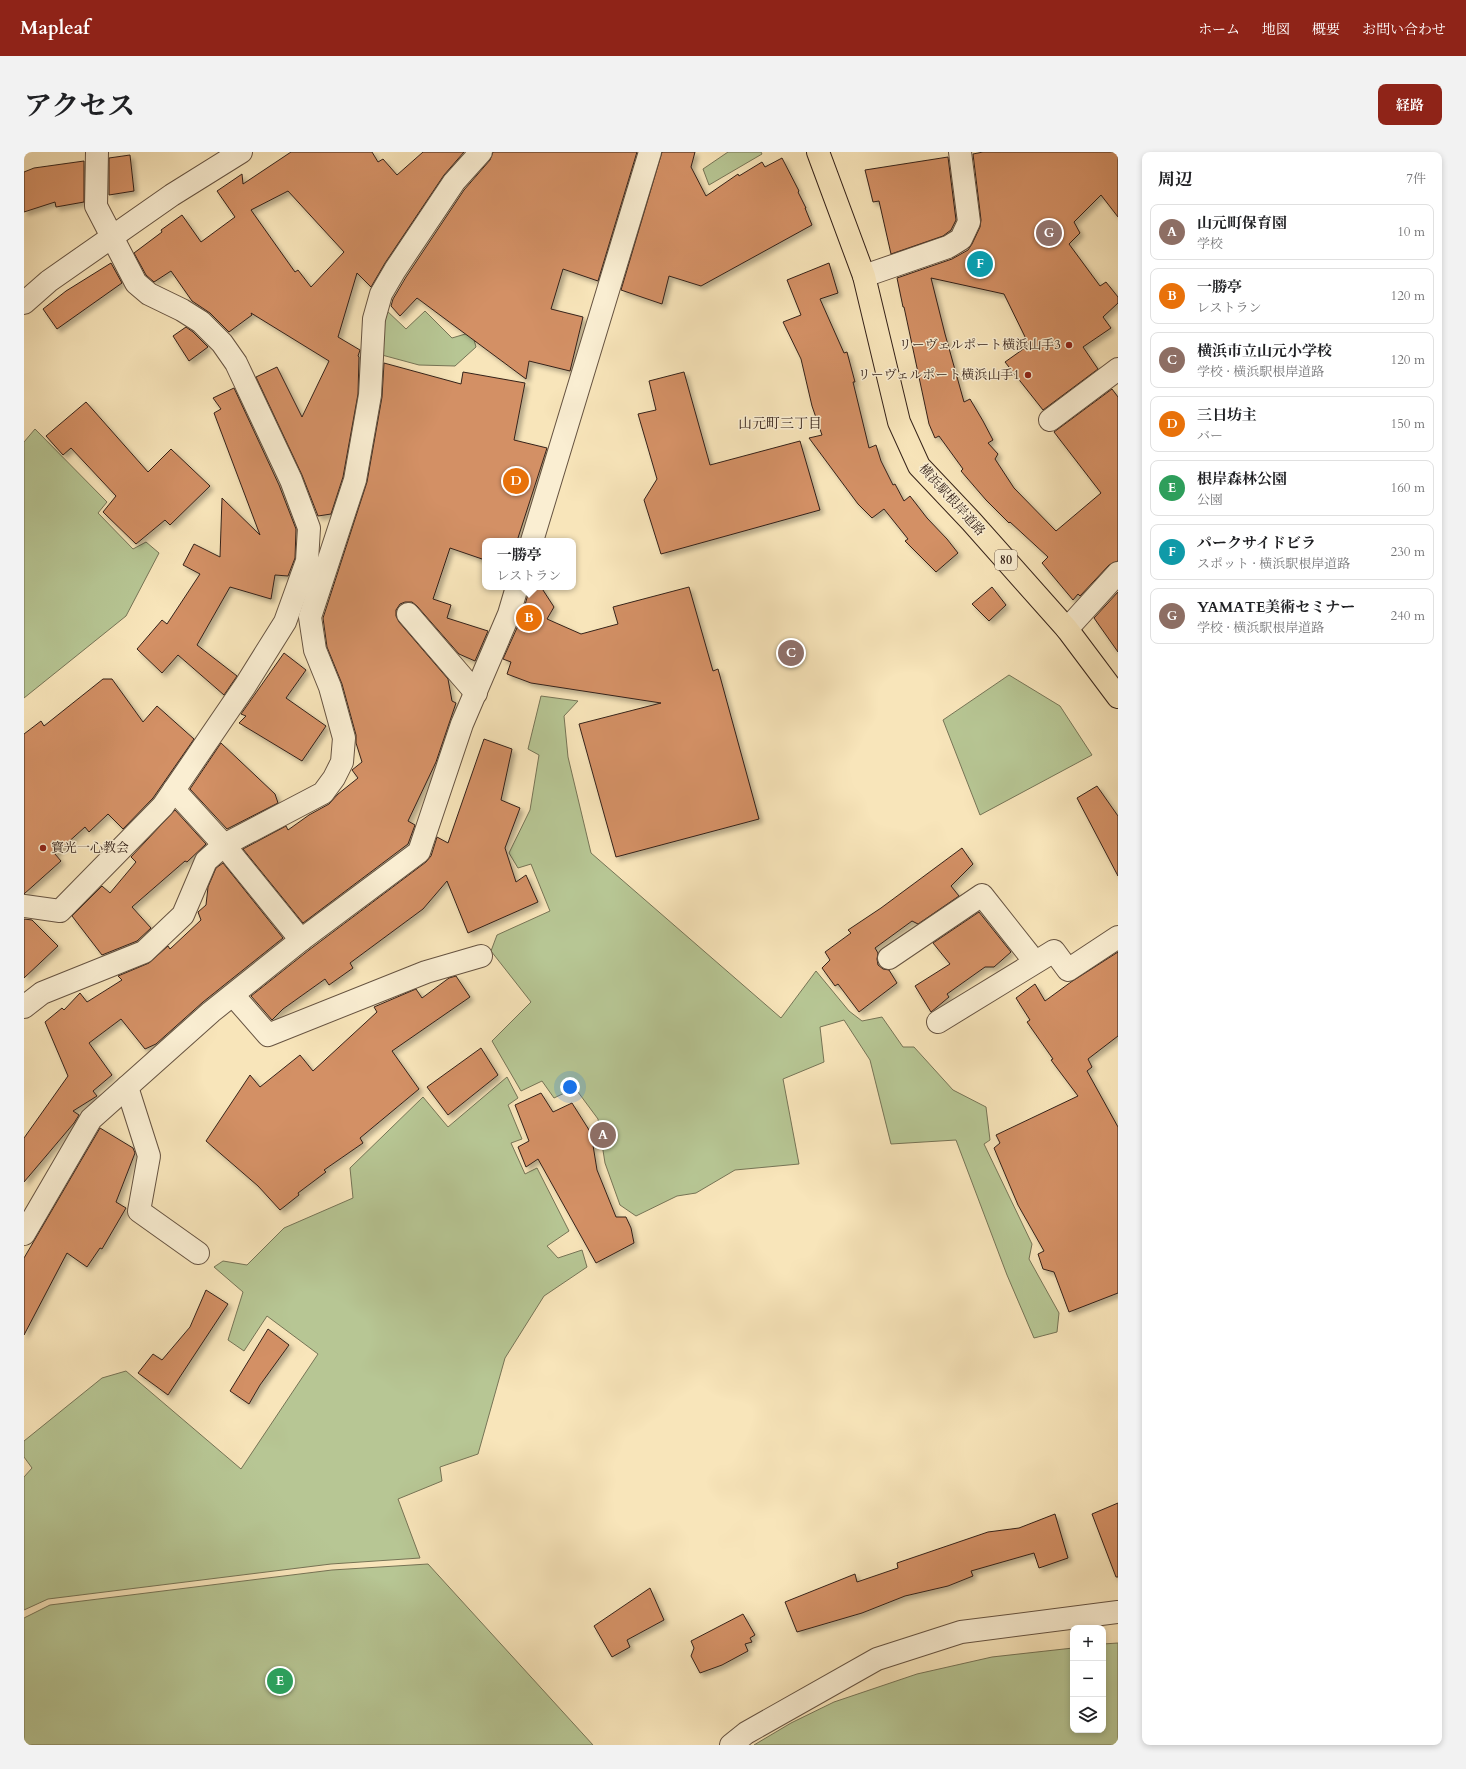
<!DOCTYPE html>
<html lang="ja">
<head>
<meta charset="utf-8">
<style>
  :root { --surface:#fff; --page:#f2f2f2; --text:#202124; --muted:#757577; --line:#e0e0e0; --accent:#8f2418 }
  body { margin:0; font-family:Cardo,"Noto Serif JP",serif; background:var(--page); color:var(--text) }
  .controls { position:absolute; right:12px; bottom:12px; display:grid; overflow:hidden; border-radius:8px; box-shadow:0 2px 6px #0003 }
  .controls button { width:36px; height:36px; display:grid; place-items:center; padding:0; border:0; border-bottom:1px solid var(--line); background:var(--surface); color:var(--text); font:20px sans-serif }
  .you { position:absolute; left:546px; top:935px; width:14px; height:14px; margin:-10px; border:3px solid #fff; border-radius:50%; background:#1a73e8; box-shadow:0 0 0 6px #1a73e833 }
  .badge { display:grid; place-items:center; width:26px; height:26px; border-radius:50%; background:var(--accent); color:#fff; font-size:13px; font-weight:700 }
  .pin { position:absolute; translate:-50% -50%; border:2px solid #fff; box-shadow:0 1px 4px #0006 }
  .popup { position:absolute; left:458px; top:386px; width:94px; height:52px; box-sizing:border-box; display:grid; place-content:center; border-radius:8px; background:var(--surface); filter:drop-shadow(0 1px 3px #0005); font-size:13px; white-space:nowrap; color:var(--muted) }
  .popup b { font-size:15px; color:var(--text) }
  .popup::after { content:''; position:absolute; left:50%; top:100%; margin-left:-8px; border:8px solid transparent; border-top-color:var(--surface) }
  .list { margin:0; padding:0; list-style:none }
  h2 { display:flex; justify-content:space-between; align-items:center; height:52px; margin:0; padding:0 16px; font-size:17px }
  h2 small { font-size:13px; font-weight:400; color:var(--muted) }
  .list li { display:grid; grid-template-columns:26px 1fr auto; gap:12px; align-items:center; box-sizing:border-box; height:56px; margin:0 8px 8px; padding:0 8px; border:1px solid var(--line); border-radius:8px }
  .list b { display:block; font-size:15px; white-space:nowrap }
  .list p { margin:0; font-size:13px; white-space:nowrap; color:var(--muted) }
  .list em { font-size:13px; font-style:normal; color:var(--muted) }
  .icon { flex:none; width:22px; height:22px; fill:none; stroke:currentColor; stroke-width:2; stroke-linecap:round; stroke-linejoin:round }
  .map { position:relative; flex:none; width:1094px; height:1593px; overflow:hidden; border-radius:8px }
  header { display:flex; align-items:center; gap:24px; box-sizing:border-box; height:56px; padding:0 20px; background:var(--accent); color:#fff }
  header strong { font-size:19px }
  nav { display:flex; gap:22px; margin-inline-start:auto; font-size:14px }
  .intro { display:flex; align-items:center; justify-content:space-between; box-sizing:border-box; height:96px; padding:0 24px }
  h1 { margin:0; font-size:28px }
  .button { padding:10px 18px; border-radius:8px; background:var(--accent); color:#fff; font-size:14px; font-weight:700 }
  main { display:flex; gap:24px; padding:0 24px }
  aside { flex:1; background:var(--surface); border-radius:8px; box-shadow:0 2px 6px #0003 }
  .map>svg:first-child { display:block }
  .green { fill:#b7c694; stroke:#767456 }
  .building { fill:#d39065; stroke:#352219; fill-rule:evenodd; filter:url(#shadow) }
  .lines { fill:none; stroke-linecap:round; stroke-linejoin:round }
  .minor-casing { stroke:#665341; stroke-width:24 }
  .major-casing { stroke:#352219; stroke-width:24 }
  .minor { stroke:#faeed2; stroke-width:22 }
  .major { stroke:#f8e5ba; stroke-width:22 }
  .poi-dot { fill:#8f2418; stroke:#faeed2; stroke-width:1.5 }
  .labels { text-anchor:middle; dominant-baseline:central; stroke-width:3; stroke-linejoin:round; paint-order:stroke }
  .shield { fill:#faeed2; stroke:#705f50; stroke-width:1 }
  .shield-label { font-size:12px; font-weight:bold; fill:#352219 }
  .poi-label { font-size:13px; fill:#352219; stroke:#faeed2; text-anchor:end }
  .street-label { font-size:13px; fill:#352219; stroke:#faeed2 }
  .neighbourhood-label { font-size:14px; fill:#352219; stroke:#faeed2 }
</style>
</head>
<body>
<header>
<strong>Mapleaf</strong>
<nav><a>ホーム</a><a>地図</a><a>概要</a><a>お問い合わせ</a></nav>
</header>
<div class="intro"><h1>アクセス</h1><a class="button">経路</a></div>
<main>
<div class="map">
<svg width="1094" height="1593" viewBox="0 0 1094 1593">
  <defs>
    <filter id="shadow"><feDropShadow dx="3.5" dy="3.5" stdDeviation="2" flood-color="#0004"/></filter>
  </defs>
  <rect width="100%" height="100%" fill="#f8e5ba"/>
  <filter id="stains"><feTurbulence type="fractalNoise" baseFrequency=".005" numOctaves="4"/><feColorMatrix values="0 0 0 0 .2 0 0 0 0 .09 0 0 0 0 .02 0 0 0 .5 -.17"/></filter>
  <radialGradient id="worn" r=".72"><stop offset=".6" stop-color="#630" stop-opacity="0"/><stop offset="1" stop-color="#630" stop-opacity=".3"/></radialGradient>
  <g class="green">
    <polygon points="704,0 737,0 738,2 685,33 679,17"/>
    <polygon points="361,157 382,177 401,159 428,186 448,180 452,195 431,214 395,213 358,203"/>
    <polygon points="11,277 83,350 74,361 109,397 122,390 135,401 102,464 0,546 0,290"/>
    <polygon points="985,523 1036,554 1068,603 956,663 919,568"/>
    <polygon points="517,544 554,549 540,564 544,605 567,701 757,866 792,819 825,859 838,869 858,865 879,895 890,895 929,938 962,955 966,988 960,992 1008,1092 1005,1107 1035,1161 1033,1180 1010,1186 983,1123 932,988 867,992 846,908 820,868 796,875 800,910 759,927 775,1012 711,1018 672,1041 653,1044 612,1064 596,1053 581,1011 574,967 551,936 530,946 518,929 497,939 468,889 507,850 467,799 473,783 526,759 507,712 494,716 485,701 506,658 515,603 504,597"/>
    <polygon points="483,925 494,946 484,953 498,987 487,991 501,1022 513,1016 545,1079 523,1094 534,1106 558,1098 563,1115 520,1144 481,1206 454,1302 416,1315 418,1329 374,1347 396,1406 307,1412 24,1447 0,1458 0,1325 8,1316 0,1305 0,1289 78,1226 102,1219 217,1317 294,1202 243,1164 220,1199 204,1188 219,1140 190,1115 199,1109 223,1113 260,1076 329,1046 326,1016 399,945 424,975"/>
    <polygon points="404,1412 569,1593 0,1593 0,1466 26,1453 308,1418"/>
    <polygon points="1094,1491 1094,1593 730,1593 767,1571 810,1550 893,1522 968,1505 1049,1496 1049,1578 1079,1578 1079,1492"/>
  </g>
  <g class="building">
    <path d="M267,0H348L354,10L359,7L373,23L399,0H440L420,23L361,111L347,135L333,121L314,185L336,198L334,204L335,205L334,242L319,325L307,362L294,364L278,323L232,225L253,215L278,265L305,209L227,161L228,163L205,180L186,161L168,149L147,119L130,130L122,123L110,101L138,80L137,78L158,63L177,90L211,65L193,39L218,22L219,32ZM264,39L320,100L287,135L274,118L271,120L227,58Z"/>
    <polygon points="469,0 613,0 574,129 539,117 527,157 559,165 546,219 505,209 502,227 393,146 376,164 367,154 369,147 382,125 440,38 466,8"/>
    <polygon points="638,0 671,0 667,15 682,44 714,22 715,24 738,10 741,15 758,6 775,39 774,40 782,56 781,56 788,73 677,134 645,124 638,152 597,138"/>
    <polygon points="959,0 1094,0 1094,65 1077,43 1050,70 1056,81 1045,92 1076,134 1082,130 1094,145 1094,151 1079,165 1087,176 1059,195 1074,217 1019,258 981,210 1005,193 980,142 907,126 921,182 940,250 946,247 959,269 969,288 964,291 974,302 971,307 990,336 1032,379 1077,341 1030,280 1088,237 1094,245 1094,409 1085,413 1056,444 1054,442 1049,448 1018,411 1024,405 986,370 985,371 962,348 937,319 939,317 915,284 911,286 905,272 880,155 879,155 873,126 928,107 944,98 948,92 956,75 957,68 949,2"/>
    <polygon points="106,3 110,39 85,43 85,6"/>
    <polygon points="924,5 932,68 927,78 919,84 867,102 855,49 849,50 841,18"/>
    <polygon points="60,9 60,50 32,55 31,50 0,60 0,20 10,16"/>
    <polygon points="87,111 98,131 33,177 19,157 42,139"/>
    <polygon points="805,111 814,141 796,147 820,201 823,200 831,230 829,230 845,296 852,293 857,309 869,333 871,332 880,349 886,344 903,366 923,387 934,401 912,420 881,389 884,387 860,357 848,366 834,352 785,286 798,283 788,254 777,207 759,170 777,163 763,128"/>
    <polygon points="162,175 169,180 184,195 165,209 149,184"/>
    <polygon points="360,211 437,232 439,220 501,231 490,288 523,296 493,389 461,389 461,408 426,396 409,447 427,453 423,466 464,479 451,509 435,502 393,454 388,450 381,450 376,452 372,458 372,464 375,470 424,527 428,549 432,551 412,610 384,669 391,673 384,692 279,771 219,697 262,674 264,678 285,663 305,652 314,642 334,626 328,618 338,610 332,591 332,583 318,532 303,495 299,466 343,330 358,245"/>
    <polygon points="660,220 686,313 776,289 796,358 637,402 620,348 633,327 614,262 632,258 625,229"/>
    <polygon points="210,236 255,333 272,377 271,406 264,424 251,423 247,447 206,435 173,493 213,524 200,543 154,503 138,521 113,497 138,468 143,472 176,422 159,413 170,392 196,405 198,346 236,383 190,261 197,257 189,246"/>
    <polygon points="62,250 124,320 147,297 186,334 146,373 141,368 112,392 79,360 92,344 47,296 39,303 22,284"/>
    <polygon points="506,435 517,435 530,455 523,467 557,482 594,472 589,455 665,435 689,519 694,517 735,667 592,705 555,572 637,551 507,531 483,522 487,510 479,507 497,467"/>
    <polygon points="968,435 982,453 965,469 948,452"/>
    <polygon points="1094,440 1094,500 1070,466"/>
    <polygon points="260,501 282,518 262,546 302,574 278,609 215,571 222,564 217,562"/>
    <polygon points="79,527 88,527 119,570 133,554 170,587 129,646 99,677 84,662 65,680 61,675 31,702 37,709 0,742 0,582 17,569 20,574"/>
    <polygon points="460,587 488,597 477,648 496,656 481,696 492,730 502,723 514,750 444,781 423,729 399,757 326,811 329,816 305,833 301,827 259,857 248,868 227,844 285,798 402,710 407,704 413,685 424,691"/>
    <polygon points="197,591 251,642 254,651 203,677 166,637"/>
    <polygon points="1073,634 1094,664 1094,724 1053,646"/>
    <polygon points="151,658 182,692 163,710 161,709 108,755 127,776 113,789 78,803 48,764 78,734 86,741 112,710 107,705"/>
    <polygon points="938,696 949,712 927,734 935,744 894,772 888,769 851,796 854,801 853,807 854,813 859,817 865,818 873,831 835,860 814,832 811,834 798,816 806,808 801,800 827,781 824,778 857,756"/>
    <polygon points="199,711 259,786 179,850 132,892 121,897 97,867 65,891 88,923 69,939 73,944 49,959 55,963 50,971 0,1030 0,986 44,924 21,870 38,856 40,858 56,841 63,850 98,828 94,824 125,811 144,794 146,797 177,768 174,760 182,753 184,735 192,716"/>
    <polygon points="955,760 987,800 970,815 961,815 923,842 925,845 907,860 891,834 926,812 909,791"/>
    <polygon points="0,767 8,768 34,794 0,826"/>
    <polygon points="1094,800 1094,884 1064,907 1068,915 1063,919 1094,975 1094,1141 1045,1160 1030,1120 1019,1117 1014,1102 1020,1099 994,1053 970,996 976,991 972,983 1054,944 1027,908 1029,907 1003,870 1006,868 992,846 1011,832 1021,849 1047,830"/>
    <polygon points="432,824 446,845 368,899 395,937 336,986 339,991 300,1018 302,1020 274,1041 275,1043 256,1058 234,1034 182,989 226,923 236,935 276,903 289,919 353,860 350,855 392,837 398,846 425,826"/>
    <polygon points="457,896 474,923 424,963 403,935"/>
    <polygon points="517,941 529,960 548,951 567,981 573,1018 592,1065 602,1065 607,1076 610,1091 572,1111 514,1007 502,1015 494,995 505,989 491,953"/>
    <polygon points="76,976 109,996 111,1001 92,1050 102,1056 78,1097 76,1096 63,1115 43,1101 0,1183 0,1106"/>
    <polygon points="182,1138 204,1152 144,1243 114,1221 129,1202 138,1208 166,1175"/>
    <polygon points="244,1177 265,1193 236,1233 225,1252 206,1239"/>
    <polygon points="1094,1351 1094,1425 1092,1425 1068,1362"/>
    <polygon points="1031,1362 1044,1406 1015,1416 1010,1401 947,1419 949,1424 924,1434 881,1444 838,1461 773,1480 761,1450 831,1422 833,1430 874,1416 873,1411 964,1380 995,1376"/>
    <polygon points="626,1436 640,1468 603,1488 606,1495 588,1505 570,1474"/>
    <polygon points="719,1462 731,1483 726,1486 728,1490 721,1492 724,1499 698,1513 676,1521 667,1504 670,1496 667,1489"/>
  </g>
  <g class="lines">
    <defs>
      <g id="minor">
        <polyline points="840,124 924,95 937,87 945,70 936,0"/>
        <polyline points="0,151 25,129 148,43 217,0"/>
        <polyline points="1026,268 1094,217"/>
        <polyline points="508,389 626,0"/>
        <polyline points="384,462 452,541"/>
        <polyline points="1043,477 1094,421"/>
        <polyline points="150,638 200,693 277,788"/>
        <polyline points="0,754 36,759 139,654 221,534 261,470 283,409 285,376 267,328 212,211 198,191 177,170 158,158 125,142 112,131 72,54 73,0"/>
        <polyline points="865,806 958,743 1011,810"/>
        <polyline points="209,843 244,883 402,820 457,804"/>
        <polyline points="0,855 18,841 120,800 159,763 182,709 200,693 299,641 310,626 318,610 320,586 306,535 291,498 286,465 331,328 346,243 350,167 357,142 371,118 430,30 457,0"/>
        <polyline points="914,870 1030,799 1044,818 1094,785"/>
        <polyline points="103,935 125,1004 115,1059 174,1101"/>
        <polyline points="0,1082 67,967 187,860 277,788 395,700 438,572 485,462 493,435"/>
        <polyline points="707,1593 722,1581 853,1507 937,1480 1094,1460"/>
      </g>
      <polyline id="major" points="794,0 840,124 875,270 895,314 947,369 1043,477 1094,545"/>
    </defs>
    <use href="#minor" class="minor-casing"/>
    <use href="#major" class="major-casing"/>
    <use href="#minor" class="minor"/>
    <use href="#major" class="major"/>
  </g>
  <g class="poi-dot">
    <circle cx="1045" cy="193" r="4"/>
    <circle cx="1004" cy="223" r="4"/>
    <circle cx="19" cy="696" r="4"/>
  </g>
  <g class="labels">
    <rect class="shield" x="971" y="398" width="22" height="20" rx="3"/>
    <g class="shield-label">
      <text x="982" y="408">80</text>
    </g>
    <g class="poi-label">
      <text x="1037" y="193">リーヴェルポート横浜山手3</text>
      <text x="996" y="223">リーヴェルポート横浜山手1</text>
      <text x="27" y="696" text-anchor="start">寳光一心教会</text>
    </g>
    <g class="street-label">
      <text transform="translate(928 348) rotate(48)">横浜駅根岸道路</text>
    </g>
    <g class="neighbourhood-label">
      <text x="756" y="271">山元町三丁目</text>
    </g>
  </g>
  <rect width="100%" height="100%" filter="url(#stains)"/>
  <rect width="100%" height="100%" fill="url(#worn)"/>
</svg>
<div class="controls">
<button>+</button>
<button>−</button>
<button><svg class="icon" aria-label="layers" viewBox="0 0 24 24"><path d="M12 4l9 5-9 5-9-5zM3 14l9 5 9-5"/></svg></button>
</div>
<div class="you"></div>
<div class="pin badge" style="left:579px;top:983px;background:#8d6e63">A</div>
<div class="pin badge" style="left:505px;top:466px;background:#e8710a">B</div>
<div class="popup"><b>一勝亭</b>レストラン</div>
<div class="pin badge" style="left:767px;top:501px;background:#8d6e63">C</div>
<div class="pin badge" style="left:492px;top:329px;background:#e8710a">D</div>
<div class="pin badge" style="left:256px;top:1529px;background:#2e9e5b">E</div>
<div class="pin badge" style="left:956px;top:112px;background:#0f9aa8">F</div>
<div class="pin badge" style="left:1025px;top:81px;background:#8d6e63">G</div>
</div>
<aside>
<h2>周辺<small>7件</small></h2>
<ul class="list">
<li><span class="badge" style="background:#8d6e63">A</span><div><b>山元町保育園</b><p>学校</p></div><em>10 m</em></li>
<li><span class="badge" style="background:#e8710a">B</span><div><b>一勝亭</b><p>レストラン</p></div><em>120 m</em></li>
<li><span class="badge" style="background:#8d6e63">C</span><div><b>横浜市立山元小学校</b><p>学校 · 横浜駅根岸道路</p></div><em>120 m</em></li>
<li><span class="badge" style="background:#e8710a">D</span><div><b>三日坊主</b><p>バー</p></div><em>150 m</em></li>
<li><span class="badge" style="background:#2e9e5b">E</span><div><b>根岸森林公園</b><p>公園</p></div><em>160 m</em></li>
<li><span class="badge" style="background:#0f9aa8">F</span><div><b>パークサイドビラ</b><p>スポット · 横浜駅根岸道路</p></div><em>230 m</em></li>
<li><span class="badge" style="background:#8d6e63">G</span><div><b>YAMATE美術セミナー</b><p>学校 · 横浜駅根岸道路</p></div><em>240 m</em></li>
</ul>
</aside>
</main>
</body>
</html>
